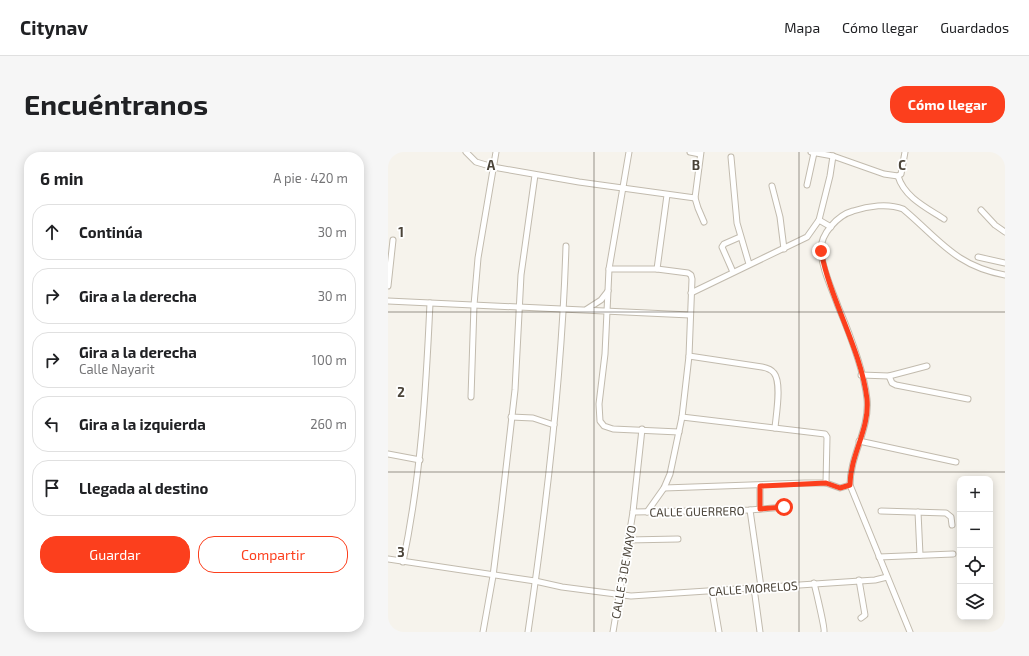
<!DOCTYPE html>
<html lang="es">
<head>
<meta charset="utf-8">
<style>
  :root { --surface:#fff; --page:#f6f6f6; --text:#202124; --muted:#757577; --line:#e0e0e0; --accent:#fc3f1d }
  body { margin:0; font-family:"Exo 2",sans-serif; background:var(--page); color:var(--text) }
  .controls { position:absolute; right:12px; bottom:12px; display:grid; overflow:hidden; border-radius:8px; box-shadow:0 2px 10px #0003 }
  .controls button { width:36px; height:36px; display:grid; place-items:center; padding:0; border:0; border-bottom:1px solid var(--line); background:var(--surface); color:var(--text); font:20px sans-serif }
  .stop { position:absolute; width:12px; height:12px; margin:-9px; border:3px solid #fc3f1d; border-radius:50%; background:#fff }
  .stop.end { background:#fc3f1d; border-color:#fff; box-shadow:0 1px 4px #0008 }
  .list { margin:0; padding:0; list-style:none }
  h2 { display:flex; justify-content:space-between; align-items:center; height:52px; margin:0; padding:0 16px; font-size:17px }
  h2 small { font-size:13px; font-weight:400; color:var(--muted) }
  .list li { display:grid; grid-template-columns:26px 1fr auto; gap:12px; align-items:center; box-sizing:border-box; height:56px; margin:0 8px 8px; padding:0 8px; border:1px solid var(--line); border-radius:16px }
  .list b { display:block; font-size:15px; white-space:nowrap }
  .list p { margin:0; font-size:13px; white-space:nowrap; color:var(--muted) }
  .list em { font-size:13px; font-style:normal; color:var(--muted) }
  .actions { display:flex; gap:8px; padding:12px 16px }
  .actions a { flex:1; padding:9px 0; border:1px solid var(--accent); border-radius:16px; text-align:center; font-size:14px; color:var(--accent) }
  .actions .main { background:var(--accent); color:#fff }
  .icon { flex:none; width:22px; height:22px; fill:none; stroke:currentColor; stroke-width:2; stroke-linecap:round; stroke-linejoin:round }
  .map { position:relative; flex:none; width:617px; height:480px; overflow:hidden; border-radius:16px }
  header { display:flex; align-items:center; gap:24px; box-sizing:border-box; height:56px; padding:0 20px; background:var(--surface); border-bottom:1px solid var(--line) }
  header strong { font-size:19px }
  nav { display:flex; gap:22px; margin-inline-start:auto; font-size:14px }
  .intro { display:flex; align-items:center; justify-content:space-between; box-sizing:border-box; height:96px; padding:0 24px }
  h1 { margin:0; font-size:28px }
  .button { padding:10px 18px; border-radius:16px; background:var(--accent); color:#fff; font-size:14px; font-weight:700 }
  main { display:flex; gap:24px; padding:0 24px }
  aside { flex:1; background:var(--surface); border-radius:16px; box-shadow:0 2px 10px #0003 }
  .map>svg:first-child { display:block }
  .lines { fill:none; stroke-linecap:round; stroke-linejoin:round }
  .street-casing { stroke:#c2bbae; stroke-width:7 }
  .street { stroke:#fff; stroke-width:5 }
  .route { stroke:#fc3f1d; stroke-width:5 }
  .grid { fill:none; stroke:#4b4439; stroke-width:1; stroke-opacity:0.55 }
  .labels { text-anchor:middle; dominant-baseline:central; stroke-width:3.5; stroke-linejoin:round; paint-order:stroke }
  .street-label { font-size:12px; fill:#4b4439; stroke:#fff }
  .grid-label { font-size:13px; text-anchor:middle; font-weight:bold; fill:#4b4439; stroke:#fff; stroke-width:3.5; stroke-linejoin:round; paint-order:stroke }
</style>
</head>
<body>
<header>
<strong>Citynav</strong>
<nav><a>Mapa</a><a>Cómo llegar</a><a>Guardados</a></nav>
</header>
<div class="intro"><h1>Encuéntranos</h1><a class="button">Cómo llegar</a></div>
<main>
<aside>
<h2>6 min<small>A pie · 420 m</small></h2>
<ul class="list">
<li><svg class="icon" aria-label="ahead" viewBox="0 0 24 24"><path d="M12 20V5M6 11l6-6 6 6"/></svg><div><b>Continúa</b></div><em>30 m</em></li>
<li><svg class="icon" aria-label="right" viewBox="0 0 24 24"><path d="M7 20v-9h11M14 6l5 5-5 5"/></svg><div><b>Gira a la derecha</b></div><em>30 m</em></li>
<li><svg class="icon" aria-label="right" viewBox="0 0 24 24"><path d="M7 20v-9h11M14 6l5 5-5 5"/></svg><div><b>Gira a la derecha</b><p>Calle Nayarit</p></div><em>100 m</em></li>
<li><svg class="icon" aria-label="left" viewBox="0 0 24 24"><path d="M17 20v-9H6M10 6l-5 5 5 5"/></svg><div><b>Gira a la izquierda</b></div><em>260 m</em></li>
<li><svg class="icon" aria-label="arrive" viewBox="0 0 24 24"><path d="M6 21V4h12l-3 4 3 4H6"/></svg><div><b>Llegada al destino</b></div></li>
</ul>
<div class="actions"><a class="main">Guardar</a><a>Compartir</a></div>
</aside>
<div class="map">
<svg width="617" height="480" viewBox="0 0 617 480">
  <rect width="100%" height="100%" fill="#f6f3ec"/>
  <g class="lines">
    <defs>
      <g id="street">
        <polyline points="78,0 88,10 105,15 191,30 307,46 313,0"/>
        <polyline points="241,0 221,117 217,202 211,252 212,269 216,274 225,277 291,280"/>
        <polyline points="302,0 312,2"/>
        <polyline points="423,0 445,4 496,22 510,24"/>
        <path d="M517,0L513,22L510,24C516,45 539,56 556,67"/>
        <polyline points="343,5 349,71 361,112"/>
        <polyline points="419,33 426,1"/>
        <polyline points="384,34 392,65 396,97"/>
        <polyline points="307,46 310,56 316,70"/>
        <polyline points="593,58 607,73 617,80"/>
        <polyline points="431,68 443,75"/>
        <polyline points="590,105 617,111"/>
        <polyline points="221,117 269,117 300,121 303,123 304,127 301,204 294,265 282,322 276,336 259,360"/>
        <polyline points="269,117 279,43"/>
        <polyline points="345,120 334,95 336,92 352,85"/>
        <polyline points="0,134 5,88"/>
        <polyline points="303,141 419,85 431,68 442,24 445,4"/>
        <polyline points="0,149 302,163"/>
        <polyline points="199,157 213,148 220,139"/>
        <path d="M301,204L374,215C379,216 383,217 386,221C394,231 388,263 387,276"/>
        <polyline points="473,223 501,224 539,214"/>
        <polyline points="501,224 504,231 508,233 580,247"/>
        <polyline points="83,245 86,153 90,106 108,0"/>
        <polyline points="123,265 145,266 166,273"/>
        <polyline points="294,265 437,282 439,285 438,331"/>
        <polyline points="471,289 568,310"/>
        <polyline points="0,302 32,308"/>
        <polyline points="372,334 372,357"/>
        <polyline points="276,336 417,331 438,331 452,336 462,333"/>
        <polyline points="362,358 373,435"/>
        <polyline points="493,359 558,361 563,365 564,373"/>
        <polyline points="245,360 362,358 396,355"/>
        <polyline points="530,360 532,403"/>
        <polyline points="240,388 290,387"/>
        <polyline points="491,405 565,402"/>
        <polyline points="0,407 147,429 174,435 243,444 487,428 499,425"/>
        <path d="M15,410C33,324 38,238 42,151"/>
        <polyline points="471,428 477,463 473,466"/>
        <path d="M426,431C428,439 437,477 436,480"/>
        <polyline points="366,436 372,480"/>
        <polyline points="324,439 331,480"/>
        <polyline points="95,480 105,424 113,360 127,238 133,123 147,23"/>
        <path d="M140,480C159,352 174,224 178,94"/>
        <polyline points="225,480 245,360 254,277"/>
        <path d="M522,480L462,333C462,303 482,277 479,247C476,219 461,180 450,154C444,137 434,117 433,99C432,82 450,63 465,59C480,54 500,51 515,57C551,87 567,114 617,123"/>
      </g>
    </defs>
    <use href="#street" class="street-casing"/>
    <use href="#street" class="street"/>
  </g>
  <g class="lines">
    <path class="route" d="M396,355L372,357V334L438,331L452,336L462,333C462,303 482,277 479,247C473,197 442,148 433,99"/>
  </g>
  <path class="grid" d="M206,0V480M411,0V480M0,160H617M0,320H617"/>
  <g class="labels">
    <g class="street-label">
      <text transform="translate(309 359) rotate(-1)">CALLE GUERRERO</text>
      <text transform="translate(235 420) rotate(-80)">CALLE 3 DE MAYO</text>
      <text transform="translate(365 436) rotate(-4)">CALLE MORELOS</text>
    </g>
  </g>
  <g class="grid-label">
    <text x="103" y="18">A</text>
    <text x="308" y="18">B</text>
    <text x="514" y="18">C</text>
    <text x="13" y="85">1</text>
    <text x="13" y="245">2</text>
    <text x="13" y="405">3</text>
  </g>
</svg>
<div class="controls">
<button>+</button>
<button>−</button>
<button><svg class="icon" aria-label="locate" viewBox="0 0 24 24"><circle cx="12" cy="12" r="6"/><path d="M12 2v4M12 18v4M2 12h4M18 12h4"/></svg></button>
<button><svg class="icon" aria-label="layers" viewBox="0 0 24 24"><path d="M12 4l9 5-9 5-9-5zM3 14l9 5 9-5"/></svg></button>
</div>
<div class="stop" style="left:396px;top:355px"></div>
<div class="stop end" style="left:433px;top:99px"></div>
</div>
</main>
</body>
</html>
